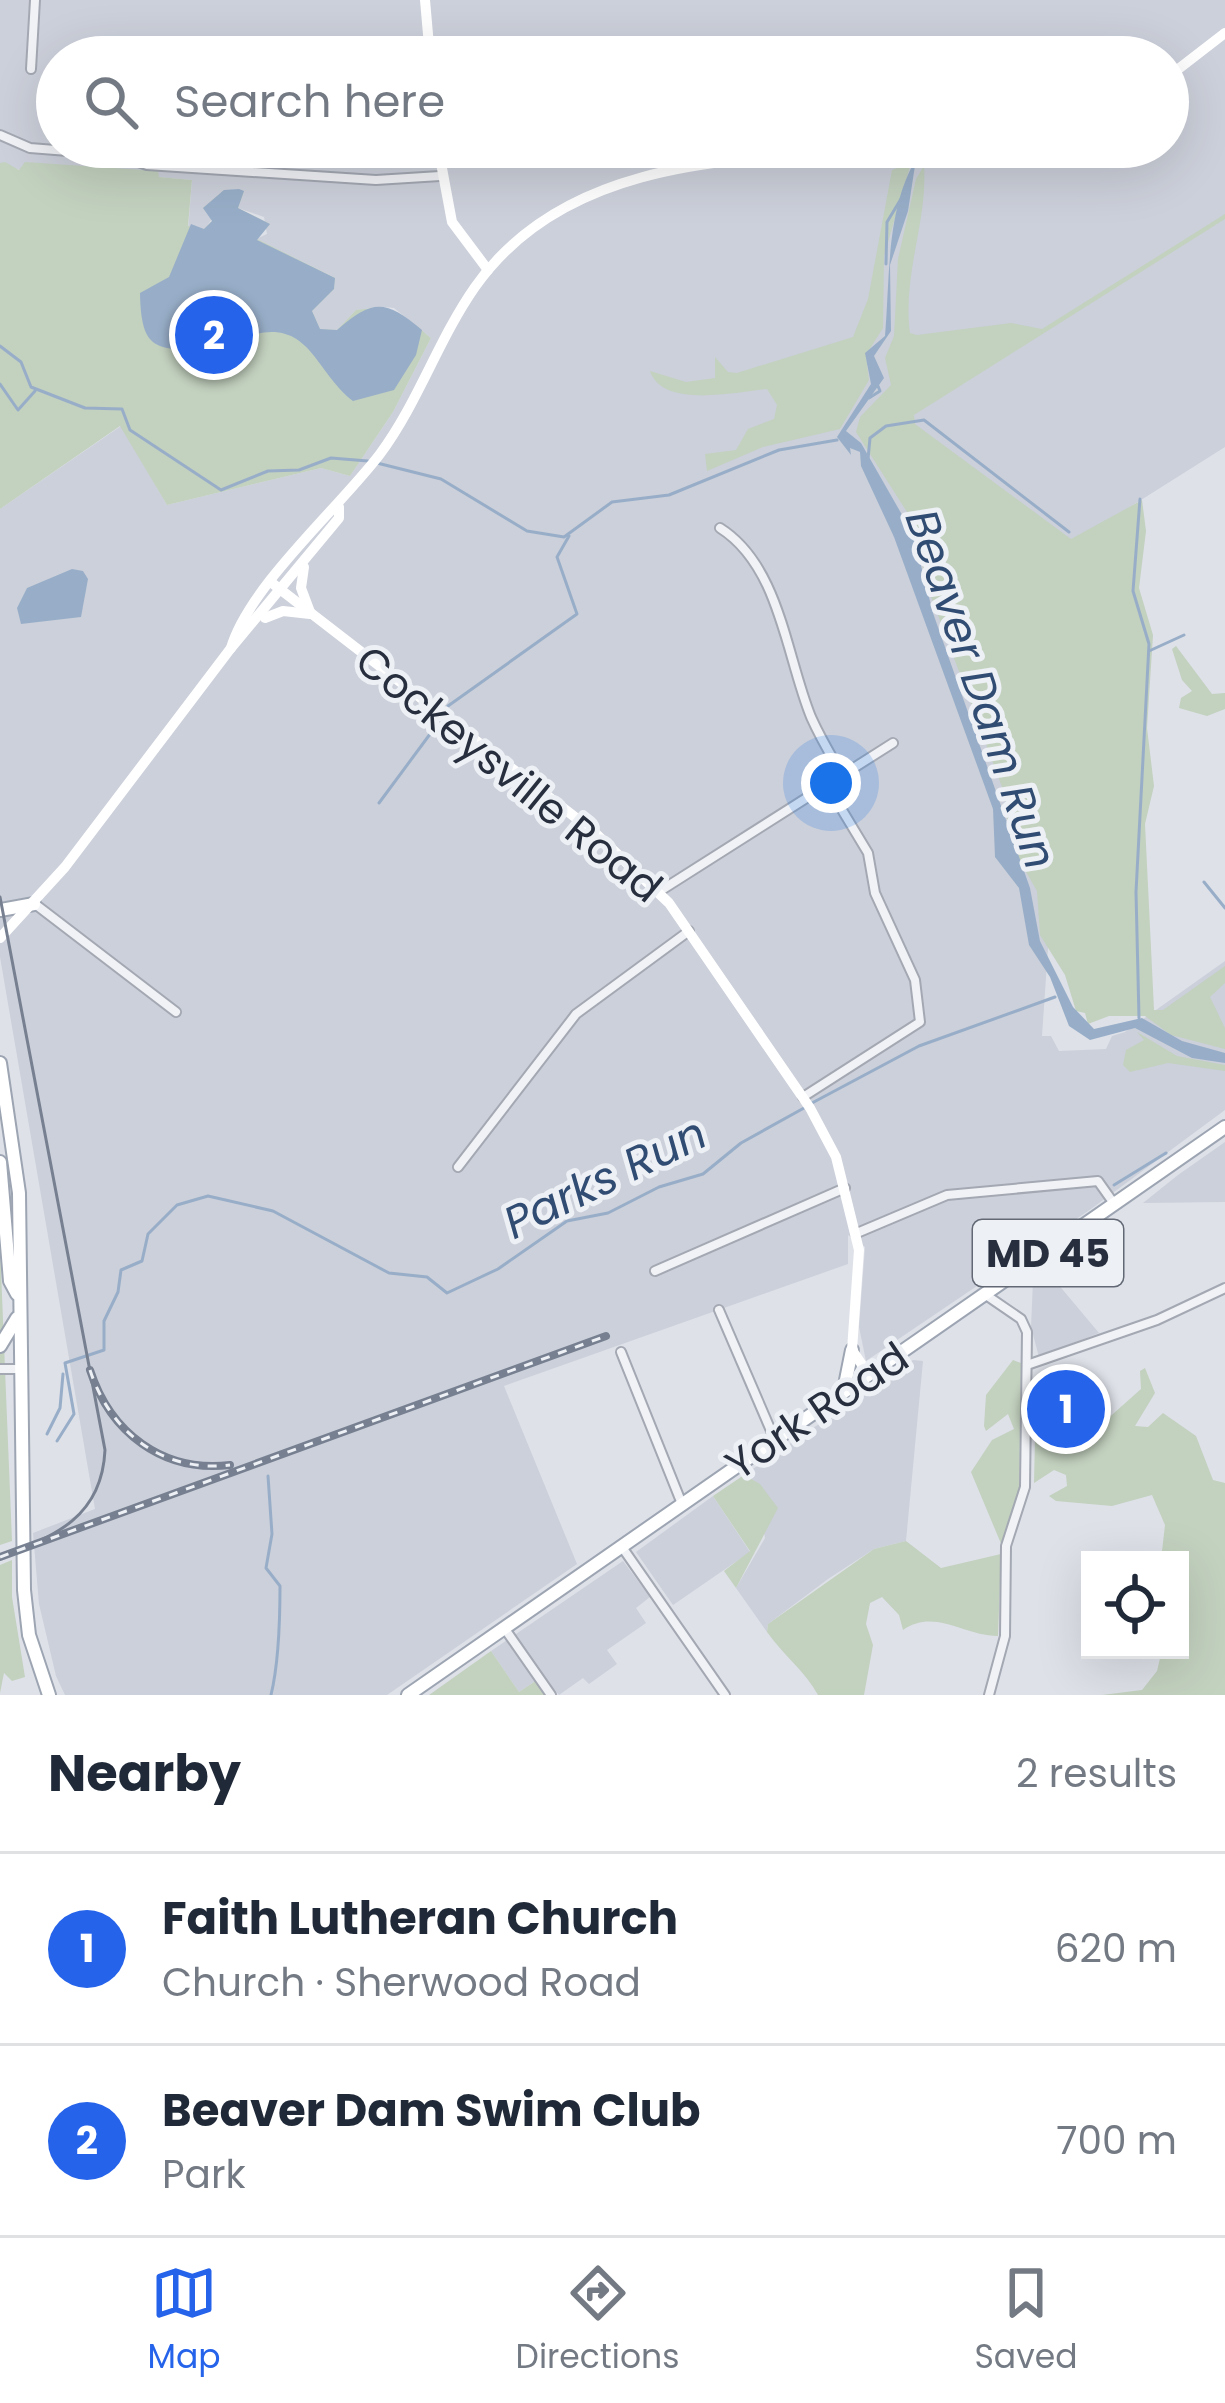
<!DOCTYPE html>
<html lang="en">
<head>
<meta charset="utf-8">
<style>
  :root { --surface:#fff; --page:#f2f2f3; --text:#1f2937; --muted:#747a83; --line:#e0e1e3; --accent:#2563eb }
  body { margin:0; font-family:Poppins,sans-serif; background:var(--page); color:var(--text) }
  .controls { position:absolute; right:36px; bottom:36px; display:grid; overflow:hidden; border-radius:0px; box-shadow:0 12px 48px #0002 }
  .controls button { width:108px; height:108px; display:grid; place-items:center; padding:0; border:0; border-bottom:3px solid var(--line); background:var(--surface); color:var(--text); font:60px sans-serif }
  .you { position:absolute; left:831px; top:783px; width:42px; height:42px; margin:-30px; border:9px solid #fff; border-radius:50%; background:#1a73e8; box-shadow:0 0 0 18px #1a73e833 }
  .badge { display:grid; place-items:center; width:78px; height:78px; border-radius:50%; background:var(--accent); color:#fff; font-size:39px; font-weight:700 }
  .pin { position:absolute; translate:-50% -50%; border:6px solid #fff; box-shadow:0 3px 12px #0006 }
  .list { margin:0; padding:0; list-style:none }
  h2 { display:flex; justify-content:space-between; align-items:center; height:156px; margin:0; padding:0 48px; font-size:51px }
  h2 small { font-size:39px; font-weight:400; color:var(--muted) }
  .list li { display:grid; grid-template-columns:78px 1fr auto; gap:36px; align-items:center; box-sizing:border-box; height:192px; padding:0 48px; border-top:3px solid var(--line) }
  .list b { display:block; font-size:45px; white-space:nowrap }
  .list p { margin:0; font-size:39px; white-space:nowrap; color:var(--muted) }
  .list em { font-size:39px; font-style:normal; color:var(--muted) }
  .icon { flex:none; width:66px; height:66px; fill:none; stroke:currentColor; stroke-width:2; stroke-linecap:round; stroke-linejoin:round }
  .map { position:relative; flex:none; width:1225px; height:1695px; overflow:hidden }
  .search { position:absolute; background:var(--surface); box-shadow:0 12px 48px #0002; left:36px; right:36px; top:36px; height:132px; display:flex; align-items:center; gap:30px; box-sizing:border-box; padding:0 42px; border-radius:66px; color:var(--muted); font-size:45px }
  .sheet { height:540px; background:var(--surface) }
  nav { display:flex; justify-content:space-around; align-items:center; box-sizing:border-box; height:168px; border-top:3px solid var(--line); background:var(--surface); font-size:33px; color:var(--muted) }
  nav a { display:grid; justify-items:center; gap:6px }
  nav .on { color:var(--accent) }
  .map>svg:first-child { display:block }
  .built { fill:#ccd0da; fill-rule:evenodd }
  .green { fill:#c3d1bf }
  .water { fill:#98aec8 }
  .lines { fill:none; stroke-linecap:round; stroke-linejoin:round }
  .stream { stroke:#98aec8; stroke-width:3 }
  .street-casing { stroke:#a3a8b2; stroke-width:12 }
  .primary-casing { stroke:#9da5b3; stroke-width:16 }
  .street { stroke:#f1f2f6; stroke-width:8 }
  .secondary { stroke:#fff; stroke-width:10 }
  .primary { stroke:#fff; stroke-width:12 }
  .tram { stroke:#778091; stroke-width:3 }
  .rail-casing { stroke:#778091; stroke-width:8 }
  .rail { stroke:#edf0f5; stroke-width:3; stroke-dasharray:9; stroke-linecap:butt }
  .labels { text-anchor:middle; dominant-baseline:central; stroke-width:10; stroke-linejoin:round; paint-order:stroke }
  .shield { fill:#edf0f5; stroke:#626975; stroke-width:3 }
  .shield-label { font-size:39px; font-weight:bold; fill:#272f3e }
  .street-label { font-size:42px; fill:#272f3e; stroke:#edf0f5 }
  .water-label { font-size:45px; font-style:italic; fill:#314c72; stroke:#edf0f5 }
</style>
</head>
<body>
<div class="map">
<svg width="1225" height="1695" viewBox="0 0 1225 1695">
  <rect width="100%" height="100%" fill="#dee1e8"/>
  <g class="built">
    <path d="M0,0H1225V447L1076,541L1042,1036H1051L1059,1051L1106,1049L1112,1036L1125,1032L1225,961V1110L1091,1209L866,1361L859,1327L865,1247L848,1235V1264L504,1386L577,1564L387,1695H65L56,1676L39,1604L33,1533L95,1509L0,957V509L121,426L167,505L321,468L350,476L393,412L431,338L394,308L384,307L356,310L337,330L320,329L312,311L334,289L335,278L256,239L267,234L264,217L238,208L243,192L239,189L233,190L204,230L188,231L192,180L158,177V172L20,170L0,163ZM57,57H1168V147H57Z"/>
    <polygon points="1225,1142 1225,1202 1143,1203 1178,1175"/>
    <polygon points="1047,1271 1099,1333 1039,1357 1031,1327 1033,1281"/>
    <polygon points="913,1360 923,1361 906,1541 874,1549 828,1579 768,1624 767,1632 736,1588 765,1538 756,1486 744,1475"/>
    <polygon points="713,1496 750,1552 673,1605 636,1552"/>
    <polygon points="623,1561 650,1597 636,1608 646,1623 607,1650 617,1664 589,1684 583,1678 559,1695 543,1676 519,1692 491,1651"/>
  </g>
  <g class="green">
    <path d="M5,162L19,170L25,162L158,171L159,177L192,180L188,226L204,229L213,220L203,208L224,190L244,191L238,208L270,224L257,239L335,278L334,289L312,311L320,329L337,330L356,310C392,304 405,316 431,338L393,412L350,476L321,468L167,505L120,426L0,509V163Z"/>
    <path d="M911,163L884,256L883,328L866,355L869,380L840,429L763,447L707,471L705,454L736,450L748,429L774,419L777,405L767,389C736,392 663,409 650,371L686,382L715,378V357L728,372L737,373L853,337L868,299L892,170Z"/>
    <path d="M924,166C928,221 902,275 910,333L917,335L1011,323L1042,329L1225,214V219L914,415L915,424L1071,539L1142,500L1146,531L1139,588L1153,635L1147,728L1154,786L1145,824L1154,1010H1163L1225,966V983L1210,997L1225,1028V1049L1171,1035L1145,1016H1109L1088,1024L1085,1013L1076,1011L1065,975L1040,935L1037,891L1009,842L1005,795L926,583L914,523L856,432L860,417L891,385L885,358L894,336L898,259L916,179Z"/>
    <polygon points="1176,646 1212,694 1225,693 1225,709 1207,716 1179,708 1181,698 1192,691 1182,680 1172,649"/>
    <polygon points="1137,1032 1177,1056 1225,1065 1225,1071 1168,1063 1130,1072 1123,1065 1126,1050 1144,1040"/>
    <polygon points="0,1246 12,1541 0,1545"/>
    <polygon points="1013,1360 1021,1363 1019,1496 1002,1546 971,1472 992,1440 1014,1429 1008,1414 986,1431 984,1426 986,1395"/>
    <polygon points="1145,1368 1155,1393 1135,1426 1148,1427 1163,1413 1196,1436 1213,1480 1225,1483 1225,1695 1102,1695 1142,1690 1157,1671 1162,1650 1180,1650 1180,1560 1161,1560 1165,1525 1152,1495 1112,1506 1056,1501 1049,1496 1067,1486 1066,1475 1054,1470 1034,1483 1035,1440 1056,1452 1087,1448 1095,1430 1141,1389 1140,1371"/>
    <polygon points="744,1475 760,1484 778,1508 736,1588 724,1571 750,1551 713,1496"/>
    <path d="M906,1541L941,1568L1001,1554L998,1636C963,1636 935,1608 903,1630L899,1615L882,1597L870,1603L866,1624L873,1645L864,1695H818C806,1672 783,1655 767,1632L768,1624L874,1549Z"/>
    <polygon points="12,1560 12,1597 25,1677 12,1681 4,1673 0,1693 0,1565"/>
    <polygon points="491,1651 519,1692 537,1680 547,1695 429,1695"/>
  </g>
  <g class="water">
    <path d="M916,159L908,211L890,265L891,331L874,356L884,378L846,431L861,443L913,534L933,613L1030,888L1040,941L1073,1007L1094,1029L1142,1018L1182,1041L1225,1053V1063L1192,1058L1135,1028L1090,1040L1069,1026L1050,977L1029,945L1019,888L995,857L993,809L894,537L861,466L860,452L850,448L851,455L837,437L871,384L865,353L885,336C890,277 886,210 916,159Z"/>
    <path d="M239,189L244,191L238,208L270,224L257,240L335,278L334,289L312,311L320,329L337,330C373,299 385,299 422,330L416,355L394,390L353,401C315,371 310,321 255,334L245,348V366L230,372C220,369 215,361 206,358C165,340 141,363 140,293L169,277L191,224L204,229L212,221L203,208L224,190Z"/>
    <polygon points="72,569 83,571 88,579 81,617 21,624 17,608 27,588"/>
  </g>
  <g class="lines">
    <g class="stream">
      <polyline points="944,57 967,38"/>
      <polyline points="886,264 887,222 904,194"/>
      <polyline points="0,346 21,362 31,387 85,408 122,409 130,430 221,490 268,471 299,470 331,458 368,461"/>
      <polyline points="869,364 880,391 869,398"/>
      <polyline points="0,384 18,410 35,391"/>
      <polyline points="868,459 870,438 886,426 924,420 1069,532"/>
      <polyline points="377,463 441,479 527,531 564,537 612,502 669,495 779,450 837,440"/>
      <polyline points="1149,651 1184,635"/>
      <polyline points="448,706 577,614 557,557 569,536"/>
      <polyline points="379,803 436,726"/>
      <polyline points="1204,882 1225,908"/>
      <polyline points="1139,1018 1136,892 1149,644 1133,591 1140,499"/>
      <polyline points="812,1103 919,1046 1055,997"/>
      <polyline points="1114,1185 1166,1153"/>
      <polyline points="47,1434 60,1408 63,1374"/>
      <polyline points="57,1441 74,1414 65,1363 104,1350 104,1321 118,1292 121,1270 142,1261 148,1234 177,1205 208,1196 273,1211 389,1273 427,1277 447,1293 498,1269 567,1221 608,1213 659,1187 703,1174 741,1143 804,1108"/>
      <path d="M268,1476L272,1534L266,1568L280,1586C280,1621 279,1662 271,1695"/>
    </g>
    <defs>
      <g id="street">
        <polyline points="31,69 35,0"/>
        <polyline points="0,135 30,148 118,155 147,165 376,180 440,176"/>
        <path d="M720,528C780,566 786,656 811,717C820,737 831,756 842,774"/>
        <polyline points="660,891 893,743"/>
        <polyline points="35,904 176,1012"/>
        <polyline points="803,1097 920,1022 915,980 875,893 868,853 827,785"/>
        <polyline points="458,1167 576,1014 689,931"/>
        <polyline points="857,1233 947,1195 1098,1181 1115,1205"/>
        <polyline points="655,1271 845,1188"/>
        <polyline points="986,1295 1021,1319 1027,1332 1025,1487 1006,1546 1005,1636 989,1695"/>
        <polyline points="719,1310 775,1440"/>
        <polyline points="621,1352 682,1504"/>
        <polyline points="1027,1365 1157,1320 1225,1288"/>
        <polyline points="0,1369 19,1369"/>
        <polyline points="622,1547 725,1695"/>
        <polyline points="505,1629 551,1695"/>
      </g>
      <g id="primary">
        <polyline points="0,910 34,904"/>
        <polyline points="0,1063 19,1193 24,1590 29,1635 49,1695"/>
        <polyline points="0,1162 10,1281 17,1294"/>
        <polyline points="0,1346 17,1318"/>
        <polyline points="844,1390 852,1350"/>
        <polyline points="408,1695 1225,1127"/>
      </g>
    </defs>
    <use href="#street" class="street-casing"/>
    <use href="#primary" class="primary-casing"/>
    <use href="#street" class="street"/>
    <g class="secondary">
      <polyline points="425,0 430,57"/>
      <polyline points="1168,77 1225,33"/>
      <polyline points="438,147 452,222 488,270"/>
      <polyline points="304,567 301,588 310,612"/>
      <polyline points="272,583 593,831 669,903 810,1108 836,1157 859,1250 852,1350 869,1375"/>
      <polyline points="265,618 283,611 310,614"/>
      <path d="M231,648C249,586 340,507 380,454C418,403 438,340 475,287C574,146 768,160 921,147"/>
      <polyline points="0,938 65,867 231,648 339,518 339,507"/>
    </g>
    <use href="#primary" class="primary"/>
    <path class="tram" d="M0,897L105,1450C102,1516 56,1537 0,1556"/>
    <defs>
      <g id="rail">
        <path d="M90,1370C110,1432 162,1473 230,1465"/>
        <polyline points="0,1557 606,1336"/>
      </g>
    </defs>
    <use href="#rail" class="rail-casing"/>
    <use href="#rail" class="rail"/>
  </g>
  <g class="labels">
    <rect class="shield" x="973" y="1220" width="150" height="66" rx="9"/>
    <g class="shield-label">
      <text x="1048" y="1253">MD 45</text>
    </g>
    <g class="street-label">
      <text transform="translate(509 774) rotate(39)">Cockeysville Road</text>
      <text transform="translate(817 1411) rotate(-34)">York Road</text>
    </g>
    <g class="water-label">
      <text transform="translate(981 689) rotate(71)">Beaver Dam Run</text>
      <text transform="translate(605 1178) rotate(-26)">Parks Run</text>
    </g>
  </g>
</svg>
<div class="controls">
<button><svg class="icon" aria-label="locate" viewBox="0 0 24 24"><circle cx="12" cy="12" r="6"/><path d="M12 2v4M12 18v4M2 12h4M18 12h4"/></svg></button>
</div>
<div class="you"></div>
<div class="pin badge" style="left:1066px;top:1409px">1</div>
<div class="pin badge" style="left:214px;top:335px">2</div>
<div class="search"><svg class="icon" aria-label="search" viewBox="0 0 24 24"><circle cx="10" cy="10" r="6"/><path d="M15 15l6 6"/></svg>Search here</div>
</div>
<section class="sheet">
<h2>Nearby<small>2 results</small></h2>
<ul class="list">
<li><span class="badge">1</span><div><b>Faith Lutheran Church</b><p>Church · Sherwood Road</p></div><em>620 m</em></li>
<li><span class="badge">2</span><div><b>Beaver Dam Swim Club</b><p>Park</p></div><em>700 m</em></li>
</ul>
</section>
<nav>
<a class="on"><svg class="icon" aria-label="map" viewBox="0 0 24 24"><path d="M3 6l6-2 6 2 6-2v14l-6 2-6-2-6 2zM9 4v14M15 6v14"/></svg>Map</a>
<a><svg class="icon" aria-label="directions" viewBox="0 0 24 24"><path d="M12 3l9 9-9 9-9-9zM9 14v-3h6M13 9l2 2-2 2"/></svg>Directions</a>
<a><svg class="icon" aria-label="saved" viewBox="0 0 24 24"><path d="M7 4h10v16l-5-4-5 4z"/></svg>Saved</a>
</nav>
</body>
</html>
